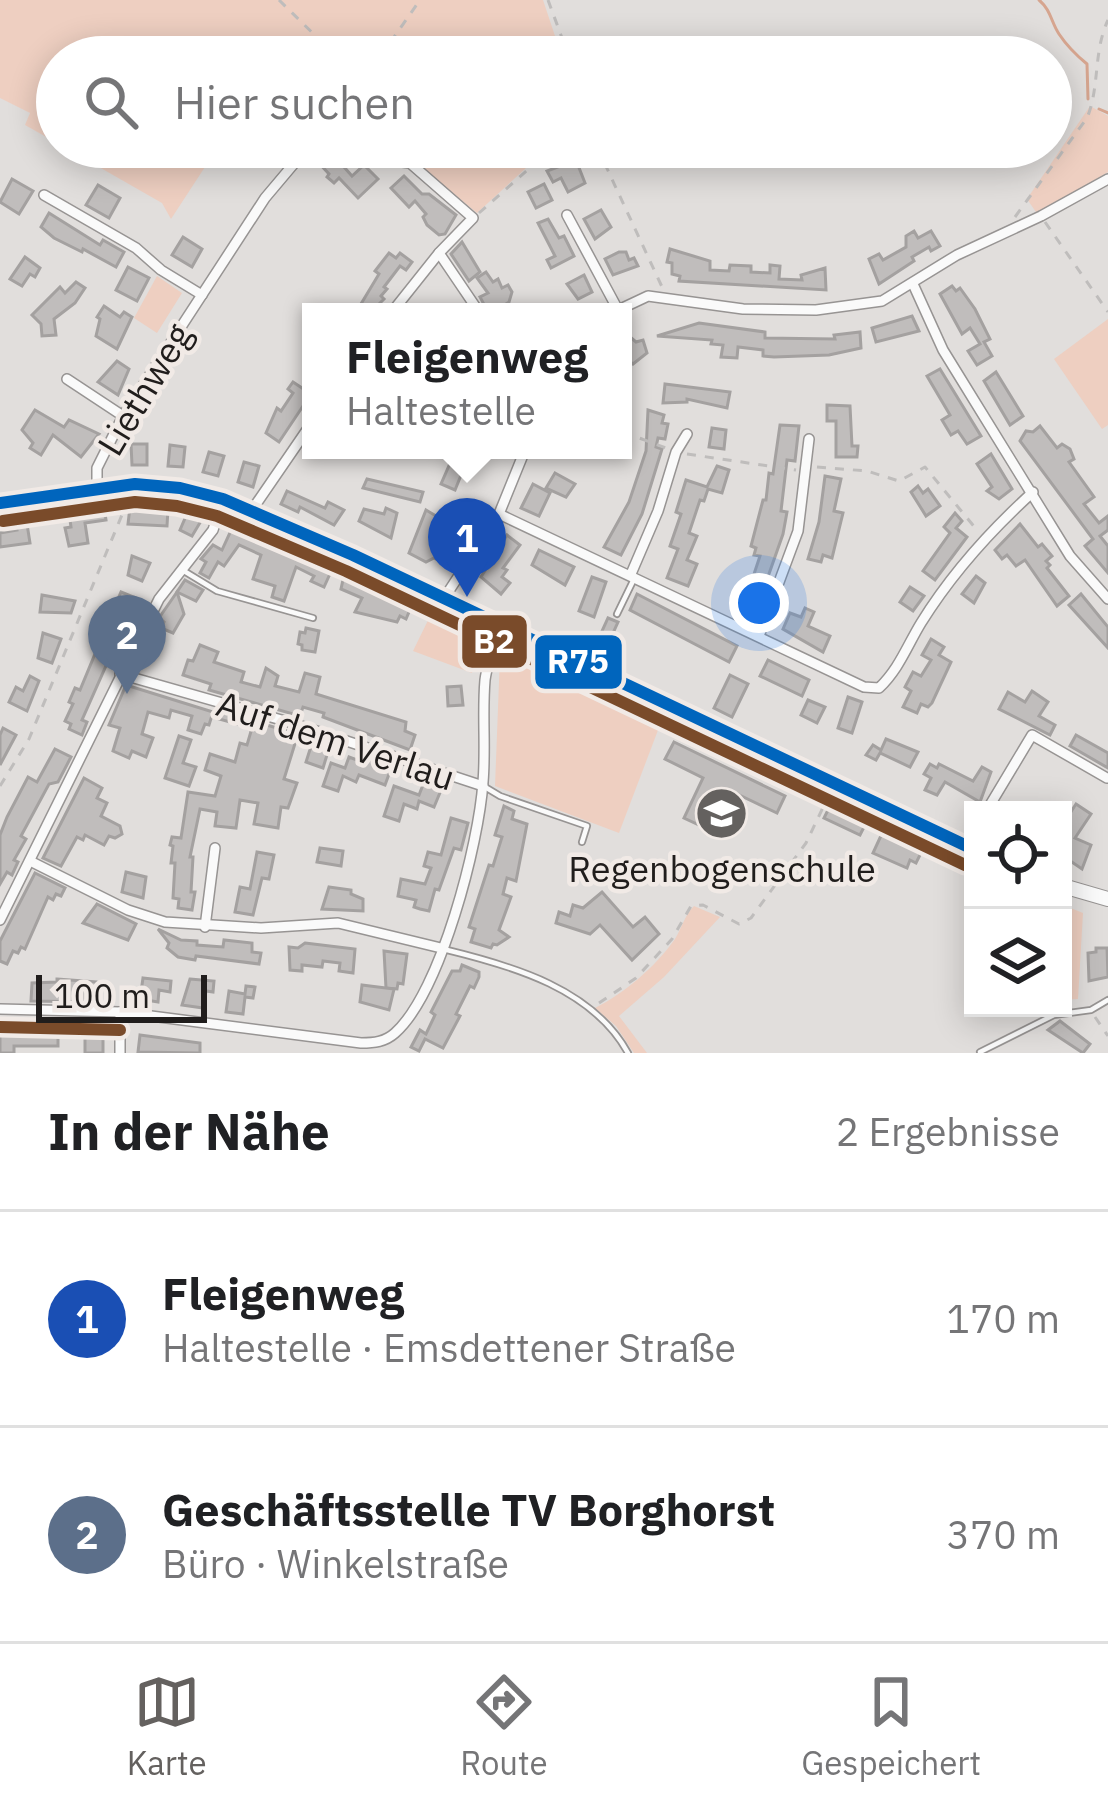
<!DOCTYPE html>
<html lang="de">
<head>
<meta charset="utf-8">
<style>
  :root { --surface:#fff; --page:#f6f6f6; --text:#202124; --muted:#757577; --line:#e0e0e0; --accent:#64615f }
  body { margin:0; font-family:"IBM Plex Sans",sans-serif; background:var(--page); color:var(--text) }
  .controls { position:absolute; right:36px; bottom:36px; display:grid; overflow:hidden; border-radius:0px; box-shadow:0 6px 30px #0003 }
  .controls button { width:108px; height:108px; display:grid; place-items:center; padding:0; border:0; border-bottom:3px solid var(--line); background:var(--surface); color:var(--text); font:60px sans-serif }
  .scale { position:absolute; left:36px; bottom:30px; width:171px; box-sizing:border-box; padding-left:12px; border:6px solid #201d1c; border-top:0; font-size:33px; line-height:42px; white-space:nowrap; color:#201d1c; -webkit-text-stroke:9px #f1eae6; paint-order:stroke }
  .you { position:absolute; left:759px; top:603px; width:42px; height:42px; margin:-30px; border:9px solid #fff; border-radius:50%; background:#1a73e8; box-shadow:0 0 0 18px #1a73e833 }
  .badge { display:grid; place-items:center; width:78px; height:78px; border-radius:50%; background:var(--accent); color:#fff; font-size:39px; font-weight:700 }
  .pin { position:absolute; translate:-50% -99px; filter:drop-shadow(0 3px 6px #0008) }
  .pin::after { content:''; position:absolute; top:63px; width:42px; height:36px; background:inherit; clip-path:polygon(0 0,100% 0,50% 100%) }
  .popup { position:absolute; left:302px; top:303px; width:330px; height:156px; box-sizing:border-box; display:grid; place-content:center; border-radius:0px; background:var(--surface); filter:drop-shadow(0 3px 9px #0005); font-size:39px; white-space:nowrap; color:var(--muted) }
  .popup b { font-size:45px; color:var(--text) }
  .popup::after { content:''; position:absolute; left:50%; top:100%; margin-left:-24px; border:24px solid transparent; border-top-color:var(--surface) }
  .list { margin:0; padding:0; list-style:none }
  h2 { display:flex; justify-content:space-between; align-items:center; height:156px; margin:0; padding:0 48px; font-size:51px }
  h2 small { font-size:39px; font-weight:400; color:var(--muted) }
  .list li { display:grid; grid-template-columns:78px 1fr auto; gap:36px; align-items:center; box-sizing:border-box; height:216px; padding:0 48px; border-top:3px solid var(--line) }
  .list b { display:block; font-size:45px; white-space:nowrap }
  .list p { margin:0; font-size:39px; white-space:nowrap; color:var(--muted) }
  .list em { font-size:39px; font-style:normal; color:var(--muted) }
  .icon { flex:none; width:66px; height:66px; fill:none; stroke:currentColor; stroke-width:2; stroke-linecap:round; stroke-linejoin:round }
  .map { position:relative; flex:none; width:1108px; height:1053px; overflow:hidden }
  .search { position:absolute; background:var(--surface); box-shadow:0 6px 30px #0003; left:36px; right:36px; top:36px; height:132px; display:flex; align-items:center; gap:30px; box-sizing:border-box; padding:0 42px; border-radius:66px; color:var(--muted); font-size:45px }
  .sheet { height:588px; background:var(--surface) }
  nav { display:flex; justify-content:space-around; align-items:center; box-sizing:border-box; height:168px; border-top:3px solid var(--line); background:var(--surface); font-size:33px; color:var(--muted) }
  nav a { display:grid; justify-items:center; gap:6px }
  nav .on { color:var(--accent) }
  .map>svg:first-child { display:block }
  .green { fill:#eecfc1 }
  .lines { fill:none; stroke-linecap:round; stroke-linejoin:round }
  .stream { stroke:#d6a58f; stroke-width:3 }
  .building { fill:#c0bdbc; stroke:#a4a1a0; stroke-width:3 }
  .lane-casing { stroke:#979493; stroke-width:8 }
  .street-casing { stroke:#979493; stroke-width:12 }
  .secondary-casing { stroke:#979493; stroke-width:16 }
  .path { stroke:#bfbdbc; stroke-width:3; stroke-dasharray:9 9; stroke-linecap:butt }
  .lane { stroke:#fafafa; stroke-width:4.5 }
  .street { stroke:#fafafa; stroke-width:9 }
  .secondary { stroke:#fafafa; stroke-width:14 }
  .bus-1-casing { stroke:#f1eae6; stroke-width:21 }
  .bus-2-casing { stroke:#f1eae6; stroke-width:21 }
  .bus-1 { stroke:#0065bd; stroke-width:12 }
  .bus-2 { stroke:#7a4b2a; stroke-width:12 }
  .labels { text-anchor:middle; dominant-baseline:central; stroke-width:9; stroke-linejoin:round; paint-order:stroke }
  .street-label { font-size:36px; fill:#201d1c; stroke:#f1eae6 }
  .poi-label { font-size:36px; fill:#201d1c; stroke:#f1eae6 }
  .line-badge { stroke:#f1eae6; stroke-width:4.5 }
  .badge-label { font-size:33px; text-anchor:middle; font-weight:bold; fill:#fff }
</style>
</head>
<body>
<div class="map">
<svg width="1108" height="1053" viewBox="0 0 1108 1053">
  <rect width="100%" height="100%" fill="#e1dedc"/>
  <g class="green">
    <polygon points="0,0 543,0 562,57 322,57 294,36 278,57 57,57 57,143 25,125 30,113 0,98"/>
    <polygon points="1090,106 1108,116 1108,172 1038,215 1027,199"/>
    <polygon points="64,147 218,147 171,219 162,203"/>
    <polygon points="397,147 549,147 477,213"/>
    <polygon points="157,276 182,293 157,333 134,318"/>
    <polygon points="1108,319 1108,425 1102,429 1054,359"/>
    <polygon points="434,608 476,628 477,650 472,673 413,651"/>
    <polygon points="521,647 663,717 619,833 495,786 500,656 507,648"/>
    <polygon points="1063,905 1083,913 1078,999 1063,1000"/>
    <path d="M694,906L720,917L664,977L619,1016L647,1053H634L616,1026L595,1008C625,993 655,967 675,939C682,928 684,916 694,906Z"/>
  </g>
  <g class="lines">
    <g class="stream">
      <path d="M1039,0C1051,10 1051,22 1059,34C1067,46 1076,55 1087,64L1088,99"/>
      <polyline points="1099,109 1108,113"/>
    </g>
  </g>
  <g class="building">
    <polygon points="330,151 352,176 364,165 378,179 358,198 339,178 334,183 327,177 329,174 317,161"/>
    <polygon points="576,160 585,183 568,192 561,178 553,182 547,171"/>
    <polygon points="404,176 422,194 429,194 456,215 445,234 439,235 427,225 423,217 426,214 415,201 409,207 391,188"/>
    <polygon points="12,179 33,191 19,214 0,202"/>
    <polygon points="544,184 552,200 536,208 528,192"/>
    <polygon points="98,185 120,198 109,218 86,205"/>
    <polygon points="601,210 611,227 595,239 584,219"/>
    <polygon points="49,213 100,245 103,240 124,252 116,267 83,249 82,252 54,238 41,227"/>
    <polygon points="548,219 559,238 564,236 574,256 551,268 547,260 555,256 538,223"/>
    <polygon points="914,231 918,238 931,231 940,246 931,251 929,247 912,257 914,261 879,284 869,259 879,254 883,260 906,247 906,236"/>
    <polygon points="183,237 202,249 192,267 172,255"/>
    <polygon points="462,242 480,272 469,281 451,254"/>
    <polygon points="670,249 710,261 710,270 729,271 730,265 751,266 751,272 770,273 770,265 780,266 779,279 802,280 801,275 825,268 826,290 679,281 680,276 672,274 672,263 667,262"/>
    <polygon points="619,252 626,252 629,260 634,258 638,266 613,275 605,259"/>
    <polygon points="389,253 396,258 400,253 412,262 406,270 400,266 384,287 387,289 381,296 384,299 371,312 361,304 379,274 375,271"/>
    <polygon points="25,257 40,268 35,277 30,274 22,286 10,279"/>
    <polygon points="128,267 149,278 137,301 116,290"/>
    <polygon points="486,272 493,282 498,279 502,288 508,285 512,292 509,302 501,307 503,312 488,312 480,297 488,293 477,278"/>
    <polygon points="584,275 592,292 578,299 567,284"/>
    <polygon points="76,282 85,288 75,303 54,319 56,335 42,336 41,324 32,315 60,287 65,293"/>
    <polygon points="952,286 956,291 960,288 975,309 990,339 984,342 992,356 977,365 968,351 980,344 970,328 962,334 940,294"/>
    <polygon points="104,306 120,317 124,312 132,317 117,349 96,336 100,319 97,317"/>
    <polygon points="912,316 919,331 876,342 872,328"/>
    <polygon points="699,323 765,332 765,338 835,339 834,335 860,332 861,348 829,355 774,357 763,356 763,350 738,347 737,358 721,357 723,345 711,344 712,340 657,336"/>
    <polygon points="623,331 636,342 643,340 647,353 633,364 623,356"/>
    <polygon points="117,361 129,369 118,395 98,382"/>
    <polygon points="940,369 981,436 967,444 958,431 951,435 942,420 950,415 927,376"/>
    <polygon points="996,372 1023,416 1010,425 984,381"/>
    <polygon points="293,382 311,394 279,442 266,433 277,408 281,411 293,393 288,389"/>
    <polygon points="665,384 730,392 727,408 687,399 687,402 663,403"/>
    <polygon points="827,405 850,406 852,446 858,446 857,457 836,457 836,421 827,421"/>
    <polygon points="35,410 64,427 69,420 99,434 81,457 53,435 41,455 30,448 33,443 22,430"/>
    <polygon points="648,410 664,415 662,423 668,424 665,439 658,438 656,447 662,449 642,514 621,555 604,547 629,502 646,451"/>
    <polygon points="780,425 799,426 795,461 787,460 781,511 787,512 783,534 764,588 751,583 760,556 754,555 756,548 751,546 763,500 766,500 769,473 773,474"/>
    <polygon points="1040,426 1057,448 1062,444 1070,449 1074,459 1069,462 1094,497 1084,504 1099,523 1108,516 1108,530 1100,536 1108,546 1108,573 1085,546 1093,539 1020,441 1026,431 1033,432"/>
    <polygon points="712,428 726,430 724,449 709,447"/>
    <polygon points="131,444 147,444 147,465 132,465"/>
    <polygon points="170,445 185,447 183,467 168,466"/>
    <polygon points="462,450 470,453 455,490 441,484 455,452 460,454"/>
    <polygon points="209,452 224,456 218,476 203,472"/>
    <polygon points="991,454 1012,489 999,499 987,491 992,487 977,464"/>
    <polygon points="244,462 259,466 253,487 238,482"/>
    <polygon points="717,466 729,470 722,493 708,489 704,501 700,500 689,533 697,536 687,560 697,564 688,586 667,578 678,549 670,546 681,514 676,512 686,480 707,487"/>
    <polygon points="555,473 575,484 566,497 546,488"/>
    <polygon points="825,476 841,479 834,511 843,513 832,558 823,555 821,562 808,559 819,522"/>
    <polygon points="367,479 423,492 420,502 363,488"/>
    <polygon points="533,484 550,493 539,516 521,508"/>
    <polygon points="918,486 923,493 928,489 940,506 926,516 911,492"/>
    <polygon points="287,491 325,508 328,502 344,510 334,525 300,507 298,512 281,504"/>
    <polygon points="103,501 106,520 85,523 88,543 69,546 65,528 71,527 68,506"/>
    <polygon points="130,507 168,509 167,526 128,524"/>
    <polygon points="386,508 397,513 391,538 359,521 364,509 384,514"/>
    <polygon points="189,509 204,516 192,536 180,530"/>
    <polygon points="426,510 453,526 445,543 452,546 444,563 434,558 426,562 409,553"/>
    <polygon points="44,511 46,521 27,524 30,543 0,547 0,533 17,530 15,516"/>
    <polygon points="955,513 962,521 956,528 967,537 935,580 923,571 950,533 944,527"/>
    <polygon points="1020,524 1038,547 1042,544 1052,556 1046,561 1050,565 1047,568 1069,596 1057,606 1025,560 1016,566 1007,555 1002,559 995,550"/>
    <polygon points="233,526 319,566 322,559 334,565 324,587 311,581 314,576 296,567 284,601 272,597 275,586 253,579 261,555 239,545 224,566 218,562 209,578 200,573 206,562 201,559 213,545 222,550"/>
    <polygon points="507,535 520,545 503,568 507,570 502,577 510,583 501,594 481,577"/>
    <polygon points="539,550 574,567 565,585 532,565"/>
    <polygon points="132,556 150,563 142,581 128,575"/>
    <polygon points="344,575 412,605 406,619 400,616 397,622 355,612 362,598 341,589"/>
    <polygon points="976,576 985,583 974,603 962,594"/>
    <polygon points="592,577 606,582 594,617 579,611"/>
    <polygon points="185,580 203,590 196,601 177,592"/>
    <polygon points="910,587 924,596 913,611 900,602"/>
    <polygon points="121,592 136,598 82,720 87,722 82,735 69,729 71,724 65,721 73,704 69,702 75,688 80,690 97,649 104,624 96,620 101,608 112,613"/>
    <polygon points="177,592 184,614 173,633 161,628 164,622 159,618"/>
    <polygon points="637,594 737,646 729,662 630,610"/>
    <polygon points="1081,594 1108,627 1108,648 1069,605"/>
    <polygon points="42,595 75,601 71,613 40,612"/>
    <polygon points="805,608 814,612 808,626 830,636 823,652 783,629 790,613 801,617"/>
    <polygon points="608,618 618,622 603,655 593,651"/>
    <polygon points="306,628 319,631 315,652 302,650 302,645 298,644 300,632 305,633"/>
    <polygon points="43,633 61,639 52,663 38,658"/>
    <polygon points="931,639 944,647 939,655 951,662 932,703 928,707 921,704 917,713 903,707 911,691 905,687 913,672 921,676 931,660 922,655"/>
    <polygon points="200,645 218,652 214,662 244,672 241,682 260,687 266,668 278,676 275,686 299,692 305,673 320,677 316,694 406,722 405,731 415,735 410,750 323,717 324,713 303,707 300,716 209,690 211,684 183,675 188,660 193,661"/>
    <polygon points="768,660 809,680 802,696 760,676"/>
    <polygon points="730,675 748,684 732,717 714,708"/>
    <polygon points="30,676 39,681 27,711 9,702 16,687 23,691"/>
    <polygon points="126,685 213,712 209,725 205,724 201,734 188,730 192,716 171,710 169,718 148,712 142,734 153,738 146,757 132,751 129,758 113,751 120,728 109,725"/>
    <polygon points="461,686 463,705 448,706 447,687"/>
    <polygon points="1032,691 1048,702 1039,716 1055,725 1050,735 999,709 1008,692 1025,702"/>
    <polygon points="848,697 862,702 852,733 838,728"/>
    <polygon points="808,700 825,707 817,723 801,715"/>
    <polygon points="221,712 298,734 284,779 297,783 288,808 281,807 278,828 254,824 258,803 240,800 236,828 215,826 217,812 200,809 190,857 193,857 191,892 195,892 192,910 178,908 179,899 173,898 175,863 171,863 173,846 170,845 172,837 181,838 188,792 215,796 221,776 205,770 210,754 235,762 240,743 247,745 252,728 219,719"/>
    <polygon points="3,728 16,735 0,765 0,735"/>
    <polygon points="1076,735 1108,753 1108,768 1070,746"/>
    <polygon points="179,736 191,740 183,763 196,767 189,786 165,778"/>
    <polygon points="886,739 918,752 910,767 880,753 876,760 866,755 873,745 881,750"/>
    <polygon points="313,740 330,745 323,768 306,762"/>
    <polygon points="674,742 785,796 777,813 733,792 714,832 684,818 703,778 665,759"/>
    <polygon points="55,749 71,757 58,782 49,784 21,836 26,839 14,860 18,862 12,875 7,872 0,884 0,835 7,817 28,777 37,782"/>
    <polygon points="359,755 392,766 385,785 359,775 356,782 343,776 338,791 323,786 331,763 345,768 349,757 357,760"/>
    <polygon points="930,764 937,768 939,764 973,781 982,767 991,772 980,802 945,782 937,795 925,790 931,778 924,774"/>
    <polygon points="426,777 444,783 434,807 419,801 417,809 404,804 399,821 384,816 394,786 419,795"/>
    <polygon points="84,778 102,788 97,798 107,803 101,816 120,826 122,834 115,838 109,836 104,845 85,835 83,840 77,837 61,866 43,858"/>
    <polygon points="831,804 865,825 860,835 824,818"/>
    <polygon points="1076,804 1091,814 1075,838 1091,845 1082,869 1063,856 1063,824"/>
    <polygon points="504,806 514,811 512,819 527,824 516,881 507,878 503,894 511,897 499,930 509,937 497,945 493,944 491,948 471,942 475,929 469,927 489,865 493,866 502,837 495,835"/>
    <polygon points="451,818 468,823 461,850 454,848 439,890 435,889 429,911 420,909 414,907 416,900 398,896 401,879 425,884 431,868 424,866 428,852 441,855"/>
    <polygon points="884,829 923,849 916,863 910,860 907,868 873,853"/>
    <polygon points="320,848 343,851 341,866 317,862"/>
    <polygon points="257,852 274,855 269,879 262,878 253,915 235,912 240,887 250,889"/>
    <polygon points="126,872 146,877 143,898 122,892"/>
    <polygon points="35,873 65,888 61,896 56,894 53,900 48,897 25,949 21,947 18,953 13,951 7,964 0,961 0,941"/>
    <polygon points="329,887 351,890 351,894 363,899 363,911 322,909"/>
    <polygon points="602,892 633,927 645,917 659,934 632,960 600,925 590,934 556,923 559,912 570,916 573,905 583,908"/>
    <polygon points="97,904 136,924 128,940 83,923"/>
    <polygon points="158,929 181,940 197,941 197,945 223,947 224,940 252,943 252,952 261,953 259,964 196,956 195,960 178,957 167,948 169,943"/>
    <polygon points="305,943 355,949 353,973 339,971 340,963 323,961 322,967 302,965 302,971 290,970 289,947 298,948"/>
    <polygon points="1096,948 1107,948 1108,977 1089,981 1088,953 1096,952"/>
    <polygon points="384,951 407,954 403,984 398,983 397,989 386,988"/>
    <polygon points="462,965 479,972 479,977 474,988 470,986 456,1014 460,1016 443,1048 425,1039 419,1051 411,1047 420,1030 426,1034 435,1015 431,1012 452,971 460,971"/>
    <polygon points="143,978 171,981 170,992 159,990 158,1002 140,999"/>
    <polygon points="57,979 96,982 96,1002 31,1001 32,983 57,982"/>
    <polygon points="190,979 214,981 213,992 206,991 203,1008 182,1005"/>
    <polygon points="362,985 394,989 389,1010 360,1002"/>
    <polygon points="246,986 255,987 253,998 245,997 243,1014 226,1012 229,991 245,994"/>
    <polygon points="1060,1021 1090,1044 1083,1053 1048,1030"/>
    <polygon points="0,1027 58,1027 58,1046 14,1046 14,1053 0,1053"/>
    <polygon points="85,1029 103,1030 103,1053 85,1053"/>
    <polygon points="140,1035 200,1043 200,1053 138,1052"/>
  </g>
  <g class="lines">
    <defs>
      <g id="lane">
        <polyline points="184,571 217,591 313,618"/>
        <polyline points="617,614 633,581"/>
        <polyline points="485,787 500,796 587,826 582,842"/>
        <path d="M447,950C513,966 593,989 628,1053"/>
        <polyline points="980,1052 1054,1015 1091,1010 1108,1000"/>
      </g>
      <g id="street">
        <polyline points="387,160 410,163 473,218 439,253 392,312"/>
        <polyline points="44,195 136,248 161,270 202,295"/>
        <polyline points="567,215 617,308"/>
        <polyline points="439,253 479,312"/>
        <polyline points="913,284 943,350 1070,556 1108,599"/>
        <polyline points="614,312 648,296 743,309 816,310 882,301 957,255 1041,216 1108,179"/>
        <polyline points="67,379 123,416"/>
        <polyline points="97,487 97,468 123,416 265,198 308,147"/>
        <polyline points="252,510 311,424"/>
        <path d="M499,514L864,687L879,688C899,669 907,646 921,623C952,573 990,531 1033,492"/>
        <polyline points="631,574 658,511 676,452 687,434"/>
        <polyline points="443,600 499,514 525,450"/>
        <polyline points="759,636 798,531 809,439"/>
        <polyline points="120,674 292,723 483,786"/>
        <polyline points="987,810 1032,735 1107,778"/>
        <polyline points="30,861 128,910 165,922 261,928 338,923 441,948"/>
        <polyline points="0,920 159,599 213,530 223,499"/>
        <polyline points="205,927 215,848"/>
        <path d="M0,1009L120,1012L361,1043C374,1043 385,1042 395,1033C441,992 479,843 483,782C486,748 482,714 485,680C487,663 495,644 501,627"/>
        <polyline points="120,1012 120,1053"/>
      </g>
      <g id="secondary">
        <polyline points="0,503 135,484 180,488 223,499 353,555 973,849"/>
        <polyline points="1063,886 1108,899"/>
      </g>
    </defs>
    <use href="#lane" class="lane-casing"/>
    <use href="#street" class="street-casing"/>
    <use href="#secondary" class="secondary-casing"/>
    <g class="path">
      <polyline points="279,0 337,57"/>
      <polyline points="548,0 569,57"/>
      <polyline points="380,57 420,0"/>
      <polyline points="597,147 663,289"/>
      <polyline points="479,213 540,159"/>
      <path d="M1015,217L1087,118C1100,87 1093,52 1108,20"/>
      <polyline points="1045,222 1108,312"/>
      <polyline points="623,432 666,448"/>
      <polyline points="687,454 796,470"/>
      <polyline points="817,467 867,471 899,481 925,467 977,530"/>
      <polyline points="0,786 29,739 129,498"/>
      <polyline points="599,1003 636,978 672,939 691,906 703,905 739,924 751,918 806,843 829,795"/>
      <polyline points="1095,1017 1108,1036"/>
    </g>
    <use href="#lane" class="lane"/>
    <use href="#street" class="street"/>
    <use href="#secondary" class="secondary"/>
    <defs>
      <polyline id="bus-1" points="0,503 135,484 180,488 223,499 353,555 973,849"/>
      <g id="bus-2">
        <polyline points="3,521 135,502 177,506 217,516 346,571 965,865"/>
        <polyline points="0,1027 120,1030"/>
      </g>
    </defs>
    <use href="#bus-1" class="bus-1-casing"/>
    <use href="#bus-2" class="bus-2-casing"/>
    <use href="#bus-1" class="bus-1"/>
    <use href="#bus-2" class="bus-2"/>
  </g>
  <defs>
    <symbol id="school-disc" viewBox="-11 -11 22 22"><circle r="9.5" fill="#64615f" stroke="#f1eae6"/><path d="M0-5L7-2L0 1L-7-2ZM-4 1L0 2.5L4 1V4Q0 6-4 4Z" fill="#fff"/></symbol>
  </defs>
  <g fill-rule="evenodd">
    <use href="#school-disc" x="692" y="784" width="59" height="59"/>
  </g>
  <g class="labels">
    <g class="street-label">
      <text transform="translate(144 389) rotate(-59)">Liethweg</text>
      <text transform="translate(336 740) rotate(18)">Auf dem Verlau</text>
    </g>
    <g class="poi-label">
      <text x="722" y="868">Regenbogenschule</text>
    </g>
  </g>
  <g class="line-badge">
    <rect x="460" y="613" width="69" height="57" rx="12" fill="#7a4b2a"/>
    <rect x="533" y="633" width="91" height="58" rx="12" fill="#0065bd"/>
  </g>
  <g class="badge-label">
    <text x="494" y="653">B2</text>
    <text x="578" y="673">R75</text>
  </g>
</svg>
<div class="controls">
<button><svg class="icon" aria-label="locate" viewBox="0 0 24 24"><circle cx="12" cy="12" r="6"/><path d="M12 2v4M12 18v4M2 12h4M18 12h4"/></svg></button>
<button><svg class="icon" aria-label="layers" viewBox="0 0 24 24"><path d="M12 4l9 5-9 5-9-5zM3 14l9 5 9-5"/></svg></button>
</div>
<div class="scale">100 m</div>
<div class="you"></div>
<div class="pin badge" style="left:467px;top:597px;background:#1a4fb4">1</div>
<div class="popup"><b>Fleigenweg</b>Haltestelle</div>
<div class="pin badge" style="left:127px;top:694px;background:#5c6f8a">2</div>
<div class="search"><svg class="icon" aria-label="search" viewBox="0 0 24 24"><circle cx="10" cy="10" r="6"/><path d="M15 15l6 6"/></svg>Hier suchen</div>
</div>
<section class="sheet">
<h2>In der Nähe<small>2 Ergebnisse</small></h2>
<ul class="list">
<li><span class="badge" style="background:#1a4fb4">1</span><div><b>Fleigenweg</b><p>Haltestelle · Emsdettener Straße</p></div><em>170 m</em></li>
<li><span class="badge" style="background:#5c6f8a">2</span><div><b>Geschäftsstelle TV Borghorst</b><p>Büro · Winkelstraße</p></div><em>370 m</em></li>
</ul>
</section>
<nav>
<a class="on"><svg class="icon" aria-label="map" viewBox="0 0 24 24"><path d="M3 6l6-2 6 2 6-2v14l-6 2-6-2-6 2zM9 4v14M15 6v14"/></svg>Karte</a>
<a><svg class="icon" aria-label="directions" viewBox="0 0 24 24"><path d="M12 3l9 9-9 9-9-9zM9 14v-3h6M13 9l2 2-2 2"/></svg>Route</a>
<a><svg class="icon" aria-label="saved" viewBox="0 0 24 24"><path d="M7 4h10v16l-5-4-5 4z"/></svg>Gespeichert</a>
</nav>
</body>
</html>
